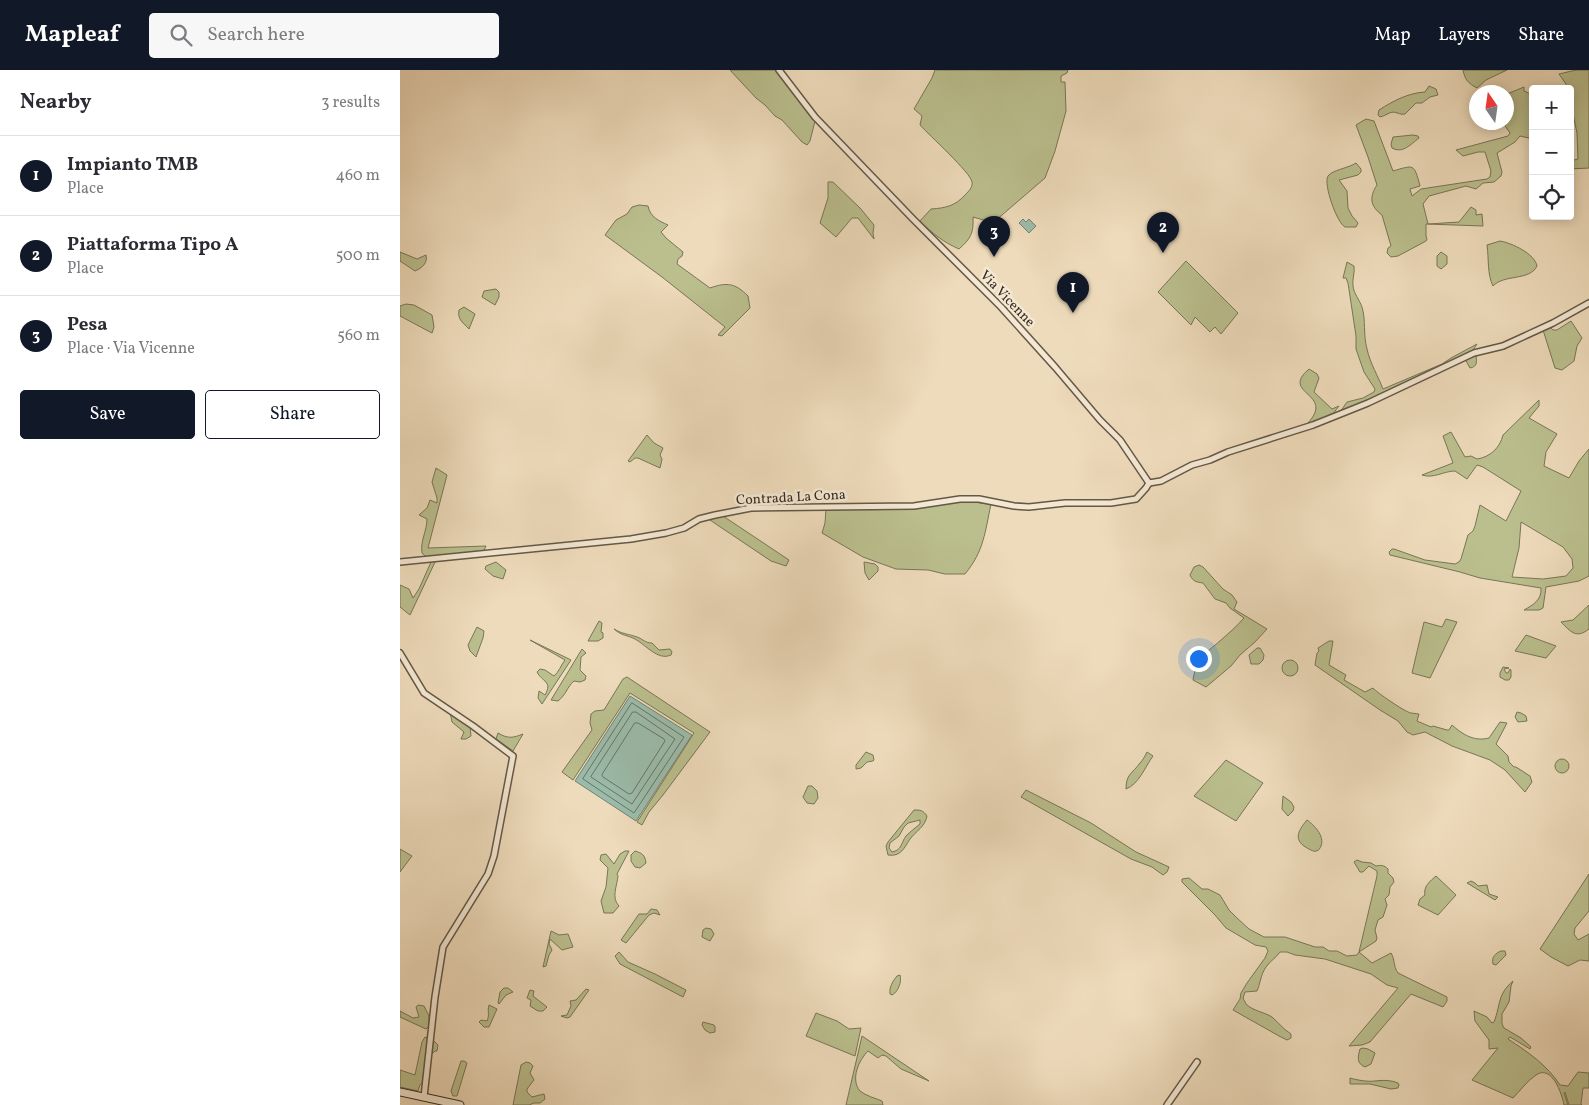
<!DOCTYPE html>
<html lang="en">
<head>
<meta charset="utf-8">
<style>
  :root { --surface:#fff; --page:#f7f7f7; --text:#2b2b33; --muted:#7c7c81; --line:#e1e1e2; --accent:#111827 }
  body { margin:0; font-family:Vollkorn,serif; background:var(--page); color:var(--text) }
  .controls { position:absolute; right:15px; top:15px; display:grid; overflow:hidden; border-radius:5px; box-shadow:0 2px 12px #0003 }
  .controls button { width:45px; height:45px; display:grid; place-items:center; padding:0; border:0; border-bottom:1px solid var(--line); background:var(--surface); color:var(--text); font:25px sans-serif }
  .compass { position:absolute; left:1069px; top:15px; width:45px; height:45px; border-radius:50%; background:var(--surface); box-shadow:0 2px 12px #0003; rotate:347deg }
  .you { position:absolute; left:798px; top:588px; width:18px; height:18px; margin:-12px; border:4px solid #fff; border-radius:50%; background:#1a73e8; box-shadow:0 0 0 8px #1a73e833 }
  .badge { display:grid; place-items:center; width:32px; height:32px; border-radius:50%; background:var(--accent); color:#fff; font-size:16px; font-weight:700 }
  .pin { position:absolute; translate:-50% -41px; filter:drop-shadow(0 1px 2px #0008) }
  .pin::after { content:''; position:absolute; top:26px; width:18px; height:15px; background:inherit; clip-path:polygon(0 0,100% 0,50% 100%) }
  .list { margin:0; padding:0; list-style:none }
  h2 { display:flex; justify-content:space-between; align-items:center; height:65px; margin:0; padding:0 20px; font-size:21px }
  h2 small { font-size:16px; font-weight:400; color:var(--muted) }
  .list li { display:grid; grid-template-columns:32px 1fr auto; gap:15px; align-items:center; box-sizing:border-box; height:80px; padding:0 20px; border-top:1px solid var(--line) }
  .list b { display:block; font-size:19px; white-space:nowrap }
  .list p { margin:0; font-size:16px; white-space:nowrap; color:var(--muted) }
  .list em { font-size:16px; font-style:normal; color:var(--muted) }
  .actions { display:flex; gap:10px; padding:15px 20px }
  .actions a { flex:1; padding:11px 0; border:1px solid var(--accent); border-radius:5px; text-align:center; font-size:18px; color:var(--accent) }
  .actions .main { background:var(--accent); color:#fff }
  .icon { flex:none; width:28px; height:28px; fill:none; stroke:currentColor; stroke-width:2; stroke-linecap:round; stroke-linejoin:round }
  .map { position:relative; flex:none; width:1189px; height:1035px; overflow:hidden }
  header { display:flex; align-items:center; gap:30px; box-sizing:border-box; height:70px; padding:0 25px; background:var(--accent); color:#fff }
  header strong { font-size:24px }
  nav { display:flex; gap:28px; margin-inline-start:auto; font-size:18px }
  .search { width:350px; height:45px; background:var(--page); display:flex; align-items:center; gap:12px; box-sizing:border-box; padding:0 18px; border-radius:5px; color:var(--muted); font-size:19px }
  main { display:flex }
  aside { flex:1; background:var(--surface) }
  .map>svg:first-child { display:block }
  .green { fill:#bbbf8e; stroke:#787658; fill-rule:evenodd }
  .water { fill:#9bbcab; stroke:#738274 }
  .lines { fill:none; stroke-linecap:round; stroke-linejoin:round }
  .shore { stroke:#687466; stroke-width:1 }
  .street-casing { stroke:#645848; stroke-width:8 }
  .secondary-casing { stroke:#362c21; stroke-width:9 }
  .street { stroke:#f4e8d3; stroke-width:5 }
  .secondary { stroke:#f4e8d3; stroke-width:7 }
  .labels { text-anchor:middle; dominant-baseline:central; stroke-width:5; stroke-linejoin:round; paint-order:stroke }
  .street-label { font-size:14px; fill:#362c21; stroke:#f4e8d3 }
</style>
</head>
<body>
<header>
<strong>Mapleaf</strong>
<div class="search"><svg class="icon" aria-label="search" viewBox="0 0 24 24"><circle cx="10" cy="10" r="6"/><path d="M15 15l6 6"/></svg>Search here</div>
<nav><a>Map</a><a>Layers</a><a>Share</a></nav>
</header>
<main>
<aside>
<h2>Nearby<small>3 results</small></h2>
<ul class="list">
<li><span class="badge">1</span><div><b>Impianto TMB</b><p>Place</p></div><em>460 m</em></li>
<li><span class="badge">2</span><div><b>Piattaforma Tipo A</b><p>Place</p></div><em>500 m</em></li>
<li><span class="badge">3</span><div><b>Pesa</b><p>Place · Via Vicenne</p></div><em>560 m</em></li>
</ul>
<div class="actions"><a class="main">Save</a><a>Share</a></div>
</aside>
<div class="map">
<svg width="1189" height="1035" viewBox="0 0 1189 1035">
  <rect width="100%" height="100%" fill="#eedbbb"/>
  <filter id="stains"><feTurbulence type="fractalNoise" baseFrequency=".004" numOctaves="4"/><feColorMatrix values="0 0 0 0 .2 0 0 0 0 .09 0 0 0 0 .02 0 0 0 .5 -.17"/></filter>
  <radialGradient id="worn" r=".72"><stop offset=".6" stop-color="#630" stop-opacity="0"/><stop offset="1" stop-color="#630" stop-opacity=".3"/></radialGradient>
  <g class="green">
    <polygon points="330,0 377,0 415,51 410,71 407,75 402,72 382,50 375,46 365,35 356,28"/>
    <path d="M535,0H668L667,3L661,6V12H665L666,41L655,81L645,108L595,151H587L573,147C574,164 570,169 559,179C543,172 532,163 520,151L531,139C546,138 555,136 565,125C569,121 573,117 572,112C571,103 529,65 520,55L522,46L514,39L532,8Z"/>
    <path d="M1063,0H1107L1086,10L1077,18C1068,13 1065,10 1063,0Z"/>
    <polygon points="1176,0 1189,0 1189,98 1170,99 1170,91 1178,89 1177,63 1170,30 1170,19 1167,19 1166,14 1159,4"/>
    <path d="M1029,16L1036,19L1038,25L1030,27L1022,33H1016L1005,44C1001,45 998,43 994,42C989,42 985,46 980,47L978,45L979,40C993,31 1008,23 1025,22Z"/>
    <path d="M1124,17V21L1133,25V69L1120,66L1115,72L1097,83L1102,102L1101,106L1094,112L1083,113L1076,119L1066,116L1029,126L1023,134L1028,154L1059,152L1071,137L1076,140V145L1082,144L1083,156L1026,154V166L1027,169L1026,171L998,186L991,187L987,183L988,178L991,176L982,145C970,136 969,127 977,115L968,87L956,55L966,49L974,51L993,101C1014,95 1014,93 1020,116L1010,119L1012,126L1021,119L1087,109L1090,107L1091,101L1085,82H1078L1063,86L1056,80L1108,66L1110,63L1103,53L1106,52L1107,24Z"/>
    <path d="M1013,65L1018,66L1019,68C1011,74 1003,84 992,78L991,74L993,67Z"/>
    <path d="M956,93L961,99V102L958,105L939,110L947,121L948,138L952,146L958,153L956,157H945C937,153 923,114 928,106C932,100 949,98 956,93Z"/>
    <polygon points="428,112 433,112 460,138 474,155 473,163 474,169 458,148 452,148 436,167 420,153 428,128"/>
    <path d="M239,135L248,136C250,147 259,151 268,155L261,162L266,168L283,182L282,186L278,189L277,194L310,218C327,212 335,213 348,226L350,238L322,266L318,265L325,257L262,207L205,165L216,150L227,144L232,137Z"/>
    <path d="M1100,171C1112,173 1135,184 1137,196C1130,211 1104,204 1093,216C1087,204 1089,189 1087,175Z"/>
    <path d="M0,182L17,189L26,185C28,193 22,198 15,201L0,191Z"/>
    <polygon points="1041,182 1047,186 1047,194 1041,199 1037,196 1037,186"/>
    <polygon points="786,191 838,243 821,264 815,257 810,262 795,247 791,255 758,222"/>
    <path d="M947,192L954,196C955,203 952,209 953,216C954,224 959,229 962,237C966,250 963,265 967,279C970,293 978,306 983,319L1042,294L1051,288L1077,274L1073,280L1006,312L985,323L940,342L947,332L963,328L974,322L975,319L964,302L956,279V266L948,213L946,208H943Z"/>
    <polygon points="96,219 99,222 99,227 95,235 82,227 84,221"/>
    <polygon points="6,234 14,235 32,245 34,257 32,263 0,246 0,236"/>
    <path d="M64,237L75,244L69,259C64,253 57,250 59,240Z"/>
    <polygon points="1171,251 1182,268 1177,276 1174,291 1162,300 1155,298 1143,260 1150,257 1153,260 1157,260"/>
    <path d="M1076,286C1077,292 1077,297 1070,298L1065,289Z"/>
    <path d="M909,299L917,304L919,308L914,322L932,339L939,336L932,345L908,353C936,323 879,324 909,299Z"/>
    <path d="M1139,330V336L1129,348L1157,364L1146,382L1144,396L1169,408L1179,391L1189,379V506L1179,511L1146,517L1143,538L1139,540H1124C1133,535 1142,530 1141,518L1080,508L1060,502L990,485L989,482L992,479H994L1025,490L1055,494L1059,492L1061,489L1068,465L1073,461L1075,456L1080,435L1106,451L1121,421L1083,397L1077,395L1067,409L1055,401C1044,401 1033,409 1022,405L1053,393L1043,366L1051,362L1065,387L1071,386L1077,389C1090,387 1100,378 1103,365ZM1121,452L1163,477L1172,489L1173,498L1166,506L1143,509L1112,507L1119,478Z"/>
    <polygon points="247,365 254,373 263,378 260,385 262,389 260,398 238,388 235,388 230,392 228,391"/>
    <path d="M36,398L47,405L28,478L86,476L83,482L26,487L22,483C20,471 27,461 27,449L19,445L27,438L30,430L37,433V428L32,412Z"/>
    <path d="M562,431L591,434C585,462 584,481 565,504H545L528,500L496,499L463,487L422,463L425,453L426,439Z"/>
    <polygon points="315,446 323,446 389,490 386,496 371,491 307,448"/>
    <polygon points="36,490 10,545 0,537 0,515 9,519 13,528 19,519 31,492"/>
    <polygon points="96,492 106,500 103,509 93,506 85,499 86,496"/>
    <polygon points="464,492 475,494 478,497 478,501 469,510 465,503"/>
    <path d="M799,495L803,497L823,519L832,525L837,532L834,539L867,559L855,572L840,585L831,596L806,617L793,610C797,586 804,585 821,570C829,563 837,556 844,548L830,538L826,533L815,529L803,513C797,512 793,512 790,505L794,497Z"/>
    <path d="M1189,535V559C1176,569 1171,562 1161,552L1173,550Z"/>
    <polygon points="1046,549 1057,552 1030,608 1012,603 1024,552 1042,557"/>
    <polygon points="199,551 202,553 201,562 203,563 203,568 198,571 188,571"/>
    <polygon points="77,557 84,561 83,568 76,587 70,581 68,575"/>
    <path d="M214,559C222,564 229,564 237,567C243,569 245,573 252,573L259,580L270,579L272,582L271,585C258,591 246,575 235,569C227,565 222,566 214,559Z"/>
    <polygon points="1126,565 1156,576 1146,588 1115,581"/>
    <path d="M130,570L171,590L142,634L138,628L139,621L145,625C153,611 142,612 137,602L140,599L145,600L154,606C159,602 161,595 165,590Z"/>
    <path d="M929,571H933L929,595L946,605L944,610L965,622L973,618C976,622 1005,642 1011,643C1012,643 1018,644 1019,644L1017,651L1031,657L1033,656L1047,660H1049L1052,655C1062,664 1074,672 1089,668L1100,652L1107,653L1096,674L1108,686L1109,692L1114,697H1116L1130,706L1132,712L1125,722L1105,700L1090,690L1052,676L1025,662L1013,665L1007,662L998,651L980,640L915,595L917,583L919,581L918,578Z"/>
    <polygon points="857,578 860,578 864,585 863,590 859,594 851,594 849,585"/>
    <path d="M182,579L186,583L181,587L180,600L186,606L185,610L180,612L174,611C167,617 166,625 158,631L151,630Z"/>
    <circle cx="890" cy="598" r="8"/>
    <polygon points="1103,597 1109,598 1104,599 1106,603 1108,603 1110,599 1111,600 1111,607 1109,610 1105,610 1100,607 1100,603"/>
    <polygon points="227,607 310,662 263,725 249,742 242,755 237,752 294,663 230,623 173,710 162,702 192,660 190,653 191,644 195,641 204,640 223,609"/>
    <polygon points="50,642 70,656 71,666 66,669 61,669 64,662 52,652"/>
    <polygon points="1117,642 1121,643 1126,646 1127,651 1118,652 1115,647"/>
    <path d="M98,663C108,669 113,668 123,664L113,681L96,669Z"/>
    <polygon points="466,682 473,685 474,690 473,691 467,692 461,698 456,699 456,695"/>
    <path d="M747,682L753,686C745,697 739,714 726,719C726,704 732,704 740,693C743,690 745,686 747,682Z"/>
    <circle cx="1162" cy="696" r="7"/>
    <polygon points="826,690 863,713 836,751 794,726"/>
    <polygon points="408,716 412,716 417,721 418,728 414,734 407,733 403,727"/>
    <polygon points="626,720 691,753 736,782 769,797 767,802 763,805 752,797 731,789 621,727"/>
    <polygon points="883,726 891,732 894,737 893,741 888,746 882,739"/>
    <path d="M514,740C520,740 523,740 527,746C525,757 516,761 510,769C504,778 501,787 488,785L486,776L488,772ZM520,750V754C515,758 510,762 506,766C501,773 502,780 492,782L489,778L490,773L499,766L504,757L508,753Z"/>
    <path d="M907,750C914,755 925,766 921,776C920,778 919,781 916,781C914,782 911,780 909,779C893,771 897,762 907,750Z"/>
    <polygon points="0,779 12,786 0,802"/>
    <path d="M225,781H229L217,804L218,806C217,816 211,828 219,836L213,843H204L201,831L206,817L208,798L200,790L201,785L206,784L214,794L220,784Z"/>
    <path d="M235,781C242,783 245,785 246,793L240,798L235,797L231,791V785Z"/>
    <path d="M957,790L962,792L971,793L976,796C981,795 984,795 988,799V803L993,808L994,812L990,817L989,825L985,829L987,835L983,847L978,850L975,860L977,868L976,871L959,882L972,893L991,883C995,889 993,896 998,903L1047,927V931L1043,937L1011,924L970,972L962,975L949,976L998,918L987,915L971,904L925,889L895,885L887,882H880C876,888 870,891 866,897C860,906 861,912 857,921L845,922L843,928L846,934C853,941 864,942 872,947C879,953 883,959 891,964V968L887,970L879,966L833,940L840,929L841,923L847,913L865,888L868,881L866,877L855,875L826,858L815,845L782,812V809L789,808L802,819H808L820,825L829,840L837,848L849,859L864,867H885L915,877H923L929,881H937L947,886L957,885L959,882L977,806V801L969,796L963,802H960L954,792Z"/>
    <polygon points="1189,804 1189,841 1175,858 1174,864 1178,870 1189,864 1189,891 1180,890 1168,896 1151,887 1140,879"/>
    <path d="M1036,806L1056,825L1038,845L1018,835L1020,829L1025,825C1023,817 1030,811 1036,806Z"/>
    <polygon points="1071,811 1075,813 1078,816 1087,815 1089,824 1098,827 1095,830 1067,813"/>
    <polygon points="251,839 257,840 260,845 254,843 249,845 226,873 221,870 239,844 247,844"/>
    <polygon points="306,858 311,859 314,864 310,871 302,867 303,860"/>
    <polygon points="151,861 159,865 168,864 173,877 162,880 150,869 149,874 152,880 149,885 146,896 143,897"/>
    <path d="M1101,881H1105L1106,885L1096,895L1093,894C1091,887 1096,883 1101,881Z"/>
    <polygon points="219,882 228,892 255,904 286,920 283,927 220,894 215,886"/>
    <path d="M500,905C502,912 498,922 492,925L490,924C489,917 493,911 497,906Z"/>
    <path d="M1113,911L1111,916L1109,932L1102,944V954L1104,958L1121,968L1131,977L1130,979L1110,967L1108,969C1128,982 1147,995 1160,1015L1168,1016L1178,1002L1189,1003V1018H1183L1181,1034L1182,1035H1169L1165,1022L1164,1023L1168,1035H1164C1162,1024 1152,994 1136,1005C1127,1011 1120,1021 1113,1028L1072,1010L1098,978L1089,979V970L1075,951L1074,941L1087,947L1092,953L1094,952C1101,934 1097,925 1113,911Z"/>
    <polygon points="104,918 108,918 113,922 106,925 99,934 98,933 100,922"/>
    <polygon points="186,919 189,920 170,947 167,948 161,946 167,945 171,936 170,931 176,930"/>
    <polygon points="130,920 134,921 133,926 147,937 143,941 138,941 130,936 131,930 127,928"/>
    <polygon points="18,935 24,936 29,946 29,956 26,959 0,947 0,941 13,948 19,947 16,937"/>
    <path d="M89,935L97,939L89,957H84L79,952L81,950L87,951C90,944 87,941 89,935Z"/>
    <polygon points="416,943 437,951 449,959 461,958 455,986 406,966"/>
    <polygon points="303,952 314,955 315,957 315,962 310,963 305,960 302,955"/>
    <path d="M462,966L529,1011L501,999L486,986L482,985L478,988L468,981C459,990 450,1009 460,1021C466,1026 475,1028 482,1031L483,1035H446Z"/>
    <polygon points="25,967 33,970 38,975 37,981 35,981 32,984 28,984 24,1011 20,1015 18,1021 0,1017 0,1000 15,1005 22,972"/>
    <path d="M963,978L968,979L975,983L971,994L965,997C956,993 958,987 960,979Z"/>
    <polygon points="61,991 64,991 67,993 57,1026 53,1026 51,1021"/>
    <polygon points="126,992 130,993 133,996 130,1003 134,1010 127,1019 127,1022 132,1027 144,1024 145,1029 140,1033 134,1033 129,1035 113,1035 121,995"/>
    <path d="M950,1008C957,1010 967,1012 975,1011C983,1010 991,1010 998,1013L999,1015L998,1018L991,1019L970,1014H950Z"/>
  </g>
  <g class="water">
    <polygon points="623,149 626,152 629,149 636,156 629,163 619,153"/>
    <polygon points="230,626 292,665 236,751 175,711"/>
  </g>
  <g class="lines">
    <g class="shore">
      <polygon points="232,633 284,667 234,743 183,709"/>
      <polygon points="233,642 236,642 275,669 232,734 191,707"/>
      <polygon points="235,653 238,653 264,669 265,671 232,723 229,724 203,707 202,705"/>
    </g>
    <defs>
      <g id="street">
        <polyline points="379,0 415,47 513,149 601,237 655,297 700,350 720,370 749,413"/>
        <polyline points="749,413 761,411 792,395 810,390 828,382 913,355 968,333 1074,283 1103,276 1153,253 1189,233"/>
        <polyline points="0,492 231,469 266,463 284,458 299,449 315,445 351,438 514,436 560,429 579,429 614,436 629,437 665,433 711,433 736,429 746,418 749,413"/>
        <polyline points="0,583 24,623 73,656 113,686 94,786 88,804 43,877 35,927 24,1027"/>
        <polyline points="767,1035 797,992"/>
      </g>
      <polyline id="secondary" points="0,1022 60,1035"/>
    </defs>
    <use href="#street" class="street-casing"/>
    <use href="#secondary" class="secondary-casing"/>
    <use href="#street" class="street"/>
    <use href="#secondary" class="secondary"/>
  </g>
  <g class="labels">
    <g class="street-label">
      <text transform="translate(607 229) rotate(46)">Via Vicenne</text>
      <text transform="translate(391 428) rotate(-3)">Contrada La Cona</text>
    </g>
  </g>
  <rect width="100%" height="100%" filter="url(#stains)"/>
  <rect width="100%" height="100%" fill="url(#worn)"/>
</svg>
<div class="controls">
<button>+</button>
<button>−</button>
<button><svg class="icon" aria-label="locate" viewBox="0 0 24 24"><circle cx="12" cy="12" r="6"/><path d="M12 2v4M12 18v4M2 12h4M18 12h4"/></svg></button>
</div>
<svg class="compass" viewBox="-18 -18 36 36"><path d="M0-13l5 13h-10z" fill="#e53935"/><path d="M0 13l5-13h-10z" fill="#7c7c81"/></svg>
<div class="you"></div>
<div class="pin badge" style="left:673px;top:243px">1</div>
<div class="pin badge" style="left:763px;top:183px">2</div>
<div class="pin badge" style="left:594px;top:187px">3</div>
</div>
</main>
</body>
</html>
